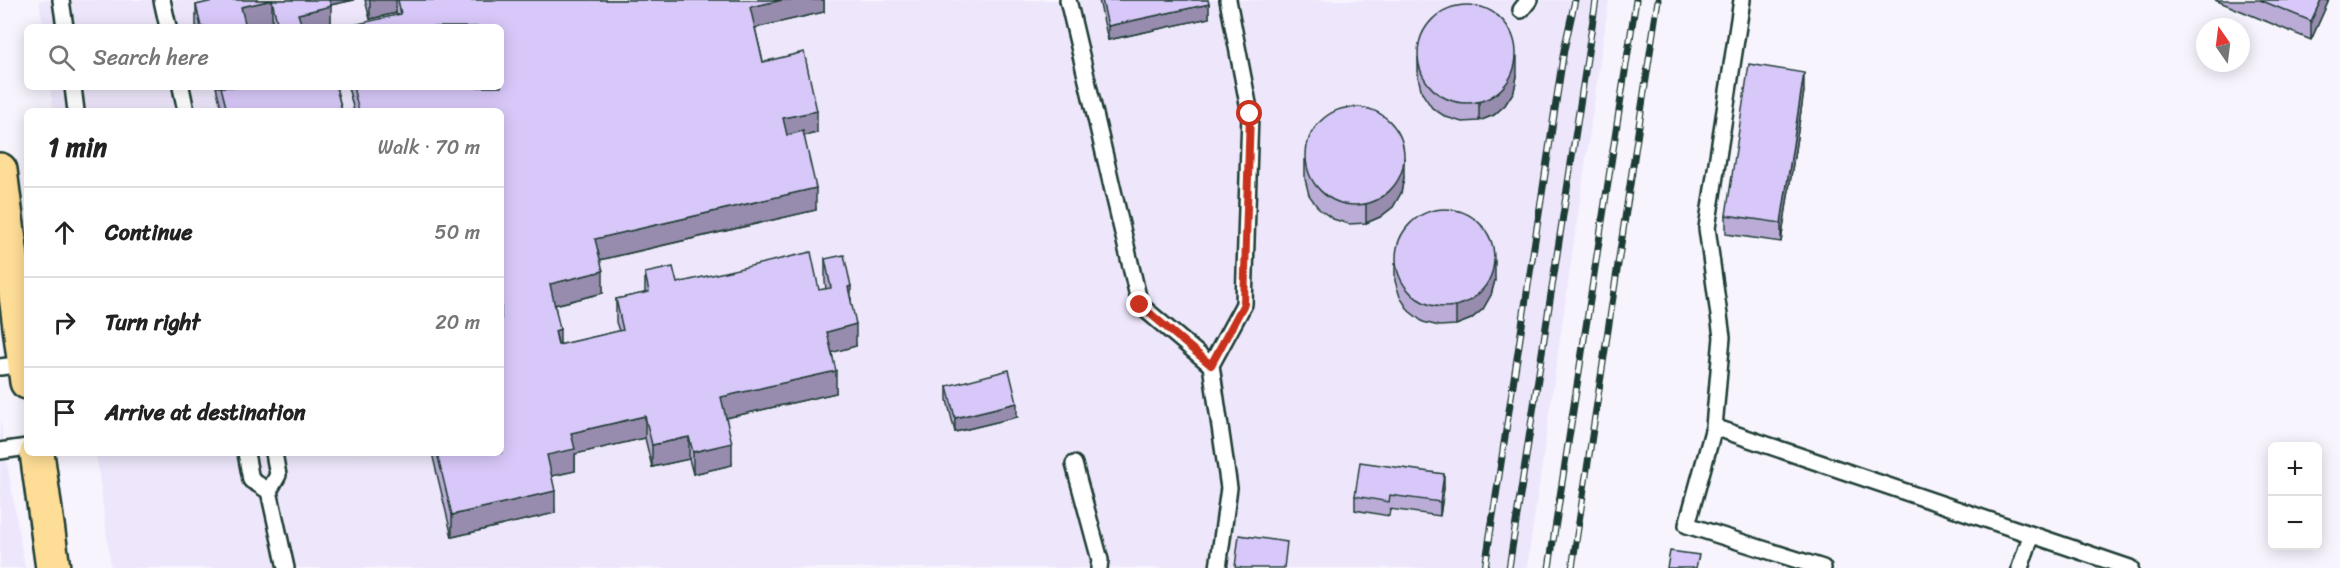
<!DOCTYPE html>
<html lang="en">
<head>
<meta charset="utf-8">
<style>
  :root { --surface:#fff; --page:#f2f2f2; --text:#222; --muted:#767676; --line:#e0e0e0 }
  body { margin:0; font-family:Sriracha,sans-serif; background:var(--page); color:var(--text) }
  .controls { position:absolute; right:18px; bottom:18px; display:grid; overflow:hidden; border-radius:9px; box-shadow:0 3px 15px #0003 }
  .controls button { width:54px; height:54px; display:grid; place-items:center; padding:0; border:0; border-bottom:2px solid var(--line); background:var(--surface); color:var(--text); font:30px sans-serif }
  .compass { position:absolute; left:2196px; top:18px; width:54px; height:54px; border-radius:50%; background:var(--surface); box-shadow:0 3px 15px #0003; rotate:346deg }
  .stop { position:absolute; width:18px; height:18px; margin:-14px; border:4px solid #c8321e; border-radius:50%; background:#fff }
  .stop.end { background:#c8321e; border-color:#fff; box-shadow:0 2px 6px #0008 }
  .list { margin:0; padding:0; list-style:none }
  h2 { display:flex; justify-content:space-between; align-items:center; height:78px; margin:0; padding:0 24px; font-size:26px }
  h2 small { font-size:20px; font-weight:400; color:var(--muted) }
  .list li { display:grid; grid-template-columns:39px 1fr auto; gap:18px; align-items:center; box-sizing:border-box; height:90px; padding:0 24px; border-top:2px solid var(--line) }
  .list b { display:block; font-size:22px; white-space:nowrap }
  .list em { font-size:20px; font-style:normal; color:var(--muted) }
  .icon { flex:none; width:33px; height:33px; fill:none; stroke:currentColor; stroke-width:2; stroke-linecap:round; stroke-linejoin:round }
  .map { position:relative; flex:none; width:2340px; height:568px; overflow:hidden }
  .search { position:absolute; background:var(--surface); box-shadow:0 3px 15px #0003; left:24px; top:24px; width:480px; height:66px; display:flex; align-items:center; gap:15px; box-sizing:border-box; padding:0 21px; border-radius:9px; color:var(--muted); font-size:22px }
  .panel { position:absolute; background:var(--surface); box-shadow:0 3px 15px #0003; left:24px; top:108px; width:480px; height:348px; border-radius:9px }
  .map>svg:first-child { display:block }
  .built { fill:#eee7fc }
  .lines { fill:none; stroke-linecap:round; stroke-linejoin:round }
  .lane-casing { stroke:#1f3d34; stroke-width:20 }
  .highway-casing { stroke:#1f3d34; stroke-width:38 }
  .lane { stroke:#fff; stroke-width:15 }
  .highway { stroke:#fedd96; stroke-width:33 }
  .rail-casing { stroke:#1f3d34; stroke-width:7 }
  .rail { stroke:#fff; stroke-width:4.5; stroke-dasharray:14; stroke-linecap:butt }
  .wall { fill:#baacd6; stroke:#1f3d34; stroke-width:1.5 }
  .shaded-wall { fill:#978cae; stroke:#1f3d34; stroke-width:1.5 }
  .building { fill:#d8c8f9; stroke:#1f3d34; stroke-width:1.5 }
  .route { stroke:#c8321e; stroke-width:8 }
</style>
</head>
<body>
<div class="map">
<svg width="2340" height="568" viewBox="0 0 2340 568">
  <rect width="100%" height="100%" fill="#f7f4fe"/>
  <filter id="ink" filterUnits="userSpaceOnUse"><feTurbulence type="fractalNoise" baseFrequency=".0167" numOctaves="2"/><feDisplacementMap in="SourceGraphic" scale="12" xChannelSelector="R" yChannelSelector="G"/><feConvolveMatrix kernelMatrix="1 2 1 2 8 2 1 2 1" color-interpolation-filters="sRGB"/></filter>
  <g filter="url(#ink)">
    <g class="built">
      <polygon points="39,0 1609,0 1527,568 111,568 96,453 501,453 501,111 53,111 50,87 501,87 501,27 43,27"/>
      <polygon points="0,420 25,568 0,568"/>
    </g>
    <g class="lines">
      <defs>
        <g id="lane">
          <polyline points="61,0 65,27"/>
          <polyline points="162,0 168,27"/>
          <polyline points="1068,0 1140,305 1211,365"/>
          <polyline points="1742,0 1707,228 1722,337 1714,427 1687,525 1823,568"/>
          <polyline points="1521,10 1529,0"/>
          <polyline points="73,87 76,111"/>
          <polyline points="181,87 186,111"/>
          <polyline points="0,367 24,364"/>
          <polyline points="1714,427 2130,568"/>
          <polyline points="0,451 27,447"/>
          <polyline points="246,453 251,480 269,491"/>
          <polyline points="274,453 278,475 269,491 286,568"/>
          <polyline points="1074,464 1100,560 1099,568"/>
          <polyline points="1218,568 1229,488 1211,365 1244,304 1250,114 1228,0"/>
          <polyline points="2020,568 2031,536"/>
        </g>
        <g id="highway">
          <polyline points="0,170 27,382"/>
          <polyline points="37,453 53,568"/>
        </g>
      </defs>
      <use href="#lane" class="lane-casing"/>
      <use href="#highway" class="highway-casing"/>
      <use href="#lane" class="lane"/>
      <use href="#highway" class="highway"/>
      <defs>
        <g id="rail">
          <polyline points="1485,568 1564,50 1575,0"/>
          <polyline points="1509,568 1596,0"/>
          <polyline points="1549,568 1636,0"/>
          <polyline points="1572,568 1658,0"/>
        </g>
      </defs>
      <use href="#rail" class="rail-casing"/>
      <use href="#rail" class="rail"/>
    </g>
    <g class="wall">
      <polygon points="217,0 354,0 330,5 331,27 273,27 272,22 250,27 196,27 196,5"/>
      <polygon points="365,0 824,0 824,12 755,28 763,62 817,133 804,136 816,210 600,260 603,293 555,305 560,345 619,331 616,322 616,299 645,293 645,273 677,283 819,290 826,289 825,281 825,259 851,303 856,346 832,352 836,393 726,418 732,465 693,474 689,459 652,467 645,438 575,454 575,471 552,476 555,513 452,537 432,453 501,453 501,111 354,111 348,87 501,87 396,15 396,13 370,19"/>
      <polygon points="1099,0 1208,0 1209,18 1108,40"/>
      <polygon points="2215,0 2329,0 2311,40"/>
      <polygon points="1418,58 1517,76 1514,91 1505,105 1494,115 1479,121 1462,122 1446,117 1432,108 1422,93 1418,77"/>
      <polygon points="216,87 336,87 342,111 222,111"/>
      <polygon points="1804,91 1781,242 1726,234 1726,215"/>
      <polygon points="1305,160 1404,177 1401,193 1393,207 1380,217 1366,223 1349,224 1333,219 1319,209 1309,195 1305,179"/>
      <polygon points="1395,263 1495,280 1491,295 1483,309 1471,319 1456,325 1439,326 1423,322 1409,311 1400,297 1395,281"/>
      <polygon points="947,386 1017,417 955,432 947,400"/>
      <polygon points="1444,488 1440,516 1390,509 1389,516 1355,510 1355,496"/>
    </g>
    <g class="shaded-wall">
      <polygon points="272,0 272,22 250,27 241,27 241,7"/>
      <polygon points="325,0 354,0 325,6"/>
      <polygon points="370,0 396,0 396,13 370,19"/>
      <polygon points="782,0 824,0 824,12 750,29 750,7"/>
      <polygon points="2321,0 2329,0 2311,40 2311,21"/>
      <polygon points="1209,4 1209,18 1108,40 1108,26"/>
      <polygon points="331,6 331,27 282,27 298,14"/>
      <polygon points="1517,57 1517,76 1514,91 1505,105 1494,115 1479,121 1479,102"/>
      <polygon points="1804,73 1804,91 1781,242 1781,223"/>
      <polygon points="817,111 817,133 783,140 783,118"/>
      <polygon points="1404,159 1404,177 1401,193 1393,207 1380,217 1366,223 1366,204"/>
      <polygon points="816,188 816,210 595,261 595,239"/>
      <polygon points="1495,261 1495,280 1491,295 1483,309 1471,319 1456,325 1456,306"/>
      <polygon points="603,271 603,293 550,306 550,284"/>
      <polygon points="851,286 851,308 848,287"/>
      <polygon points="856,324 856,346 827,354 827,332"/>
      <polygon points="560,329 560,351 555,331"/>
      <polygon points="836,371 836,393 721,419 721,397"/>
      <polygon points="1017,403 1017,417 955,432 955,418"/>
      <polygon points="645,416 645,438 575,454 575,471 547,477 547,455 571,433"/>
      <polygon points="689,437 689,459 652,467 652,445"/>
      <polygon points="732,443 732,465 693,474 693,452"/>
      <polygon points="1444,474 1444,488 1440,516 1440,502"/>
      <polygon points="555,491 555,513 452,537 452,515"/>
    </g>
    <g class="building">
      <polygon points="217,0 272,0 241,7 246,27 201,27 196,5"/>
      <polygon points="272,0 329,0 331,6 298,14 301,23 278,27"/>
      <polygon points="398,0 782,0 750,7 763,62 804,52 817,111 783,118 787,135 803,131 816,188 595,239 603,271 550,284 560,329 555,331 558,345 623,330 616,299 649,292 645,273 673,267 677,283 811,252 819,290 831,288 825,259 844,255 851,286 848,287 856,324 827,332 836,371 721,397 732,443 693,452 689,437 652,445 645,416 571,433 575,449 547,455 555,491 452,515 437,453 501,453 501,111 359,111 353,87 501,87 501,27 345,27 401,14"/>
      <polygon points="1102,0 1208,0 1209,4 1108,26"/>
      <polygon points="2260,0 2321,0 2311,21"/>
      <circle cx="1467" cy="54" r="49"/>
      <polygon points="1749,64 1804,73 1781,223 1726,215"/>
      <polygon points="221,87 336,87 342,111 227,111"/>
      <circle cx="1355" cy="156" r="49"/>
      <circle cx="1445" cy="258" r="49"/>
      <polygon points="1009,370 1017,403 955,418 947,386"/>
      <polygon points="1360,462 1444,474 1440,502 1390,495 1389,502 1355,496"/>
      <polygon points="1239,535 1287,542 1284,568 1243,568 1235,567"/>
      <polygon points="1670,551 1699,555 1696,568 1667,568"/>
    </g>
  </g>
  <g class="lines" filter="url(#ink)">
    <polyline class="route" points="1140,305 1211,365 1244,304 1250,114"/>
  </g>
</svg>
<div class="controls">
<button>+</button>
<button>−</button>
</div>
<svg class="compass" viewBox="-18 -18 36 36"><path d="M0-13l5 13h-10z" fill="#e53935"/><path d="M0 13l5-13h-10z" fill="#767676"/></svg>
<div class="stop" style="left:1250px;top:114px"></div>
<div class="stop end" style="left:1140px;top:305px"></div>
<div class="search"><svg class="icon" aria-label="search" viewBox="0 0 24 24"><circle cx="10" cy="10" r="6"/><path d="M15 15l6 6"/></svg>Search here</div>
<section class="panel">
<h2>1 min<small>Walk · 70 m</small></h2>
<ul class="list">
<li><svg class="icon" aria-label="ahead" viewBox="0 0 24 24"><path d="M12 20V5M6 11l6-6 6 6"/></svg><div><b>Continue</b></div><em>50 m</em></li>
<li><svg class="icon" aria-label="right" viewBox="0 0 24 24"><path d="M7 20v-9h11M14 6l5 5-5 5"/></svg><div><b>Turn right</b></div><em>20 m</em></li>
<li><svg class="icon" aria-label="arrive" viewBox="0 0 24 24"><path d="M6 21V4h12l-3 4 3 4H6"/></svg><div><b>Arrive at destination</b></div></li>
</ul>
</section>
</div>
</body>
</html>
